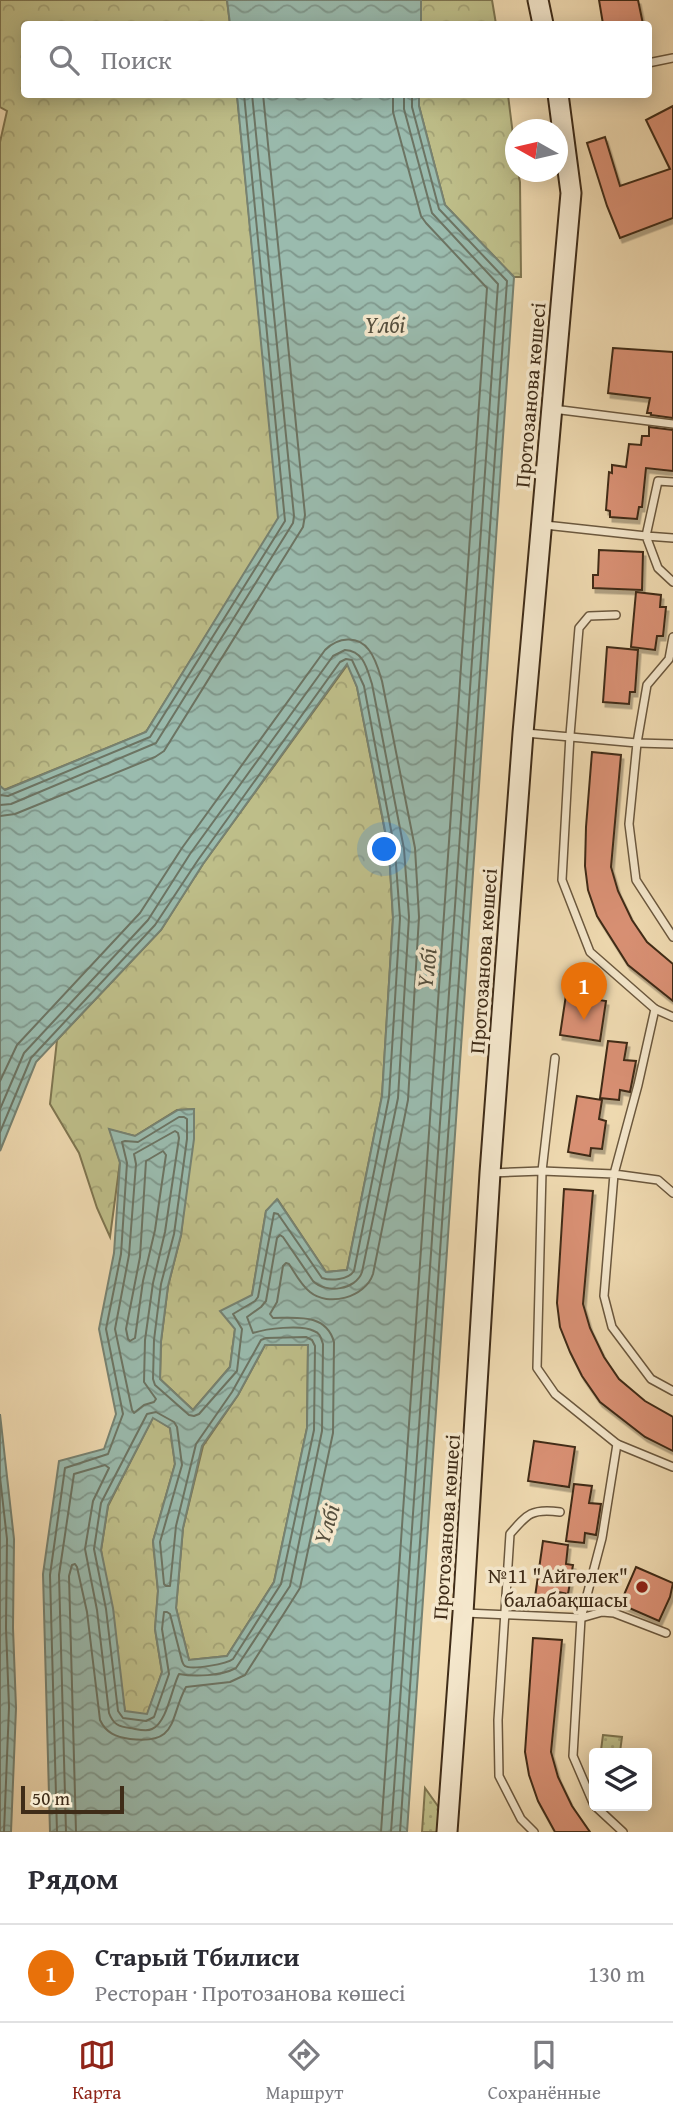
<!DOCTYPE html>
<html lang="ru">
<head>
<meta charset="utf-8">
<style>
  :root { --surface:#fff; --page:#f7f7f7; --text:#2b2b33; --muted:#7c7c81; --line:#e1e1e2; --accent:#8f2418 }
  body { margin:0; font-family:"Gentium Book Plus",serif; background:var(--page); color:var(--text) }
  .controls { position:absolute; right:21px; bottom:21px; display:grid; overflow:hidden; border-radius:7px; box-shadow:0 4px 18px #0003 }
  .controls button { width:63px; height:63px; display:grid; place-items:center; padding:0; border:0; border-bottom:2px solid var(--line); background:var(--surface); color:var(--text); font:35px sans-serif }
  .compass { position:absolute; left:505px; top:119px; width:63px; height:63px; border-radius:50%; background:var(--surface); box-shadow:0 4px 18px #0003; rotate:278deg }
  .scale { position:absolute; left:21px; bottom:18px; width:103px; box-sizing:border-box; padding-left:7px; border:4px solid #3f2c18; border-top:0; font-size:19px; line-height:24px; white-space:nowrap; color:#3f2c18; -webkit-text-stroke:5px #f5e8cd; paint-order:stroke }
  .you { position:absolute; left:385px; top:850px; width:24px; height:24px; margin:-18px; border:5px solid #fff; border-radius:50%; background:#1a73e8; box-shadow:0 0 0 10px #1a73e833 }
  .badge { display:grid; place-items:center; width:46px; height:46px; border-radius:50%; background:var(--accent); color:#fff; font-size:23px; font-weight:700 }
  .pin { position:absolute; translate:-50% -58px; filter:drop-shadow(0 2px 4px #0008) }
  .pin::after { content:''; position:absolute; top:37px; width:24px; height:21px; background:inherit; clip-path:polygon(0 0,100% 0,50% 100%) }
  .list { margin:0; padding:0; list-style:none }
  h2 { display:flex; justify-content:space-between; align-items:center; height:91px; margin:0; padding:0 28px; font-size:30px }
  h2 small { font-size:23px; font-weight:400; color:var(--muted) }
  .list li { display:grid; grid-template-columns:46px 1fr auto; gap:21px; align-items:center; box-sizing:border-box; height:98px; padding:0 28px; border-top:2px solid var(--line) }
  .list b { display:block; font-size:26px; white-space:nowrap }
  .list p { margin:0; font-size:23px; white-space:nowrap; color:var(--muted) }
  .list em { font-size:23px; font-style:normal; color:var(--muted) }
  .icon { flex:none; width:38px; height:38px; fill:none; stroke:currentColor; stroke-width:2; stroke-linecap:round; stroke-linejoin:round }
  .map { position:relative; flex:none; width:673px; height:1832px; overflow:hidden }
  .search { position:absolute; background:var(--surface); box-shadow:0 4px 18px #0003; left:21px; right:21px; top:21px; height:77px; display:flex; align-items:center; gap:18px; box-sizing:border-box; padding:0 24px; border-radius:7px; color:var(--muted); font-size:26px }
  .sheet { height:189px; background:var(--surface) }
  nav { display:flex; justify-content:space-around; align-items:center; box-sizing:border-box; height:98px; border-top:2px solid var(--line); background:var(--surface); font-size:19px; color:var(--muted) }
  nav a { display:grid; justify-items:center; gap:4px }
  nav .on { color:var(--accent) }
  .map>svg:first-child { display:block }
  .grass { fill:url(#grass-dots); stroke:#7e7550; stroke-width:2 }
  .forest { fill:url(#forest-crowns); stroke:#7e7550; stroke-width:2 }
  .water { fill:url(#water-waves); stroke:#768272; stroke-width:2; fill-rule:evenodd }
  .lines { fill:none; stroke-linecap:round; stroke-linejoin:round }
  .shore { stroke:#6c7463; stroke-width:2 }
  .building { fill:#da9175; stroke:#3f2c18; stroke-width:2; filter:url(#shadow) }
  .lane-casing { stroke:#6b583e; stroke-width:10 }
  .secondary-casing { stroke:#3f2c18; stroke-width:23 }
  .lane { stroke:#f5e8cd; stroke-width:7 }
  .secondary { stroke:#f5e8cd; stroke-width:19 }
  .poi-dot { fill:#8f2418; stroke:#f5e8cd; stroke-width:2.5 }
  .labels { text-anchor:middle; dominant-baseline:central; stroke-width:7; stroke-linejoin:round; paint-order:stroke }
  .street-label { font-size:21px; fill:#3f2c18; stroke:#f5e8cd }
  .poi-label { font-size:21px; fill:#3f2c18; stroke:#f5e8cd; text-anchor:end }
  .water-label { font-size:23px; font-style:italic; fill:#56503e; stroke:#f5e8cd }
</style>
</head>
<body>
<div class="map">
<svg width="673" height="1832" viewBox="0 0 673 1832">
  <defs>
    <pattern id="grass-dots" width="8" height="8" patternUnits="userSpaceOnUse" patternTransform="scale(1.75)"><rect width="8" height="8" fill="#bebe89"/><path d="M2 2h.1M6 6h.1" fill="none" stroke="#a4a376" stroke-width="1.8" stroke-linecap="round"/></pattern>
    <pattern id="forest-crowns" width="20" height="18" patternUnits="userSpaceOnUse" patternTransform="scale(1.75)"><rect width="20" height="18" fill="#bebe89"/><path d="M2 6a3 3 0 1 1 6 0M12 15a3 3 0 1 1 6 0" fill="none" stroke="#a4a376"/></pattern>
    <pattern id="water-waves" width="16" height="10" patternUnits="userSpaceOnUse" patternTransform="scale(1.75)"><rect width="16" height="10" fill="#9abbae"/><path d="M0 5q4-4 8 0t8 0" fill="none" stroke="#7f988d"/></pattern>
    <filter id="shadow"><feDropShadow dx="2.5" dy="4.5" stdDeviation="0" flood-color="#0004"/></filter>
  </defs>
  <rect width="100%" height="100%" fill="#f0dbb2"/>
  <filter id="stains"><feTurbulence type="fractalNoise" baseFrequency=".00286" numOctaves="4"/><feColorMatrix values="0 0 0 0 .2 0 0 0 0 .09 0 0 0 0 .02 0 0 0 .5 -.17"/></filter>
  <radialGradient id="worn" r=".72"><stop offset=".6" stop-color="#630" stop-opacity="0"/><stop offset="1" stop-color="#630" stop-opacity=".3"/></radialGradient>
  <g class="grass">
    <polygon points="603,1735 622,1737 620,1752 601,1750"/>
    <polygon points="425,1788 440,1809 439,1832 422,1832"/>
  </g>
  <g class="forest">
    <polygon points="0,0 227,0 230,24 24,24 24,94 237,95 279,518 146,732 4,790 0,786 0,142 7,111 0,107"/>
    <polygon points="421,0 492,0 496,24 421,24"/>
    <polygon points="419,95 508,95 515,151 516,172 518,172 520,182 521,277 514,277 445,205 419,106"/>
    <polygon points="348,664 357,687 389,852 393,918 382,1096 347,1270 326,1272 278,1200 266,1211 252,1295 235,1329 230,1367 193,1410 160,1379 161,1341 168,1286 181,1235 194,1109 177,1110 135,1136 110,1130 120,1162 110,1237 97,1208 79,1153 50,1104 57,1040 161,930 203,864"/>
    <polygon points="308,1344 307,1428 274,1582 227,1656 189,1660 176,1608 183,1528 203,1446 238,1395 265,1345"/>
    <polygon points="153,1417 170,1428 175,1464 153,1541 158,1591 155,1629 162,1672 147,1715 125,1712 101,1550 108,1506"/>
  </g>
  <g class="water">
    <polygon points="227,0 421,0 421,24 230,24"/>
    <path d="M237,95H419V106L445,205L514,277L407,1832H50L43,1574L59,1461L104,1449L116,1414L99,1329L114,1253L120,1163L109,1129L135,1136L178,1110L194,1109V1139L181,1235L168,1286L161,1341L160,1379L193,1410L230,1367L235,1329L220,1311L252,1295L266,1211L277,1199L326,1272L347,1270L382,1096L393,918L389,851L357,687L347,664L203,864L161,930L36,1062L0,1151V786L5,790L146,732L278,518ZM265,1345H308L307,1428L274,1582L227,1656L189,1660L176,1608L183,1528L202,1446L238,1395ZM153,1418L170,1428L175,1464L153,1541L158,1591L155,1629L162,1672L147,1714L125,1711L113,1608L101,1550L108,1505Z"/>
    <polygon points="0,1414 14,1539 13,1628 16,1708 11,1832 0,1832"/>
  </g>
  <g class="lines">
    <g class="shore">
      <polyline points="0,795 8,796 150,737 285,521 244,94"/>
      <polyline points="0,805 11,804 156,743 293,523 294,516 252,94"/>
      <polyline points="0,816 15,814 155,757 164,751 303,527 305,515 263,94"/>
      <path d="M0,1081L17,1045L140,913L182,848L325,650C338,637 358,635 369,650C376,659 379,671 382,681L415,848L419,917L408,1100L373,1274C365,1298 328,1307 310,1292C301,1285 295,1273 289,1264L286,1263L283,1266L277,1302L270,1314L273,1318C297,1318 326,1313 334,1342L333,1433L300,1588L245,1675L230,1682L186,1687C169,1718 179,1745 130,1739C116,1737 106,1733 100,1720L87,1612L77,1567L75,1564L72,1565L69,1576L76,1832"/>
      <path d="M0,1109L24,1053L148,920L190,854L333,656L345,650C364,651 367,669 372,684L404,849L409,917L398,1098L362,1272C356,1290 326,1294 313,1281L283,1237L280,1235L277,1238L266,1301L261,1307L247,1317L253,1333C265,1329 301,1324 314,1331C320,1333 321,1338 323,1344L322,1431L290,1586L236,1668C221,1676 195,1677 179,1674C172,1687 167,1723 152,1729C146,1732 137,1729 130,1728C119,1727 113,1724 109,1713L97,1610L85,1549L93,1501L109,1468L105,1465L74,1474L59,1575L66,1832"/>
      <polygon points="175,1131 178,1133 179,1138 165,1232 153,1283 145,1340 144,1382 156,1399 154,1402 144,1405 134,1413 132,1410 115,1329 129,1255 136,1164 134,1154"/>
      <path d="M0,1132L31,1058L155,925L198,860L340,662L346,659L352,660L364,686L395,851L400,918L389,1097L354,1271C348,1280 331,1281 322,1278L278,1214L274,1213L258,1297L255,1301L233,1314L242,1329L237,1371L199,1414L194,1416L189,1415L155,1385L153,1379L154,1340L161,1284L174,1234L187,1139V1119L184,1117H179L138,1142L125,1141L122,1142L127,1163L121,1254L106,1329L123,1414L108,1454L65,1468L50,1575L57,1832"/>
      <polygon points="163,1151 166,1155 155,1230 143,1281 135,1338 130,1341 128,1339 126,1329 140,1257 146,1161"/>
      <path d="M306,1337L312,1340L315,1346L314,1430L281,1584L233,1659C227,1664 192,1670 185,1666C183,1665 183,1663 182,1661L170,1614L167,1612H164L162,1629L169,1674L154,1717L146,1721L123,1718L118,1711L106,1609L94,1549L101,1503L147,1414L156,1412L174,1422L177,1427L182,1465L160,1542L164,1584L166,1586H170L176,1526L196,1444L232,1392L261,1340L266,1338Z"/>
      <polyline points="0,1477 7,1539 6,1628 9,1707 4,1832"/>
      <polyline points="381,1832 487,288 426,223 421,216 393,112 393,94"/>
      <polyline points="391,1832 498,284 432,213 404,109 404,94"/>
      <polyline points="400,1832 507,281 439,209 412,107 412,94"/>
    </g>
  </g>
  <g class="building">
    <polygon points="599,0 638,0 643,24 603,24"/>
    <polygon points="673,106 673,218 620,238 607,206 587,143 605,137 620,186 670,169 646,120"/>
    <polygon points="613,348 673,352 673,418 651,415 651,413 647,413 650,398 608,393"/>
    <polygon points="649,427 673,430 673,471 646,468 642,507 639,507 637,519 610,517 610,511 606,510 609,472 612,473 612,465 626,467 629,444 641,445 642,436 649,436"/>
    <polygon points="599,550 643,552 642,590 593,588 593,575 598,575"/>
    <polygon points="636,592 661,595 660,607 666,607 663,636 657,636 655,650 631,647"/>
    <polygon points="607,647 638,650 635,692 630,692 629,704 603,702"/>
    <polygon points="592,752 621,755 611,867 618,891 632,920 647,942 673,964 673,1001 628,965 597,916 588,890 585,866 586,827"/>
    <polygon points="566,995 606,1001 600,1041 560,1035"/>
    <polygon points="608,1041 627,1043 624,1060 636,1061 630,1092 620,1090 619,1100 600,1098"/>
    <polygon points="577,1096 602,1100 599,1119 606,1121 602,1149 591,1148 590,1156 568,1152"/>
    <polygon points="564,1189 593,1191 583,1304 590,1328 604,1357 619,1379 645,1401 673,1417 673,1451 645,1437 600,1402 582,1376 570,1352 560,1327 557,1303"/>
    <polygon points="534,1441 575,1447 569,1487 528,1481"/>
    <polygon points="574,1484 592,1486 589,1503 601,1504 596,1535 585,1533 584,1543 566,1541"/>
    <polygon points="543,1541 568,1545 566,1564 573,1565 568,1594 558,1592 556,1600 535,1597"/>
    <polygon points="636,1567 673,1583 670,1597 659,1621 620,1604"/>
    <polygon points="533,1638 562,1640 551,1752 558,1777 572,1806 590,1832 555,1832 538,1801 529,1775 525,1752"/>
  </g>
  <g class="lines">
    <defs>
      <g id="lane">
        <polyline points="648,63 673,58"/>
        <polyline points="553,409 673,424"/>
        <polyline points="673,482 658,481 646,536 673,538"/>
        <polyline points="545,525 646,536 658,568 673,582"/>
        <polyline points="616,615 589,616 579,628 570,735 562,880 590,952 655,1009 673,1017"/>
        <polyline points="673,637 669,659 647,685 637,743 673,744"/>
        <polyline points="526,733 637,743 629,824 636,880 673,937"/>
        <polyline points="655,1009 638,1085 614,1174 658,1180 673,1193"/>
        <polyline points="555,1058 542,1171 537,1368 555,1394 617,1444 673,1467"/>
        <polyline points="492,1173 542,1171 614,1174 604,1296 612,1327 651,1379 673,1391"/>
        <polyline points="465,1613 581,1618 602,1612 614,1613 666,1633"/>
        <polyline points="594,1805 573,1756 581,1618 602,1538 617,1444"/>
        <polyline points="595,1806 623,1832"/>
        <path d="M534,1832L521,1819L499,1776L498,1720L510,1534C527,1514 532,1508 560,1512"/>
      </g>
      <g id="secondary">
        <polyline points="538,0 543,24"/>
        <polyline points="447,1832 463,1613 490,1173 523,733 571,193 558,94"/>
      </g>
    </defs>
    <use href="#lane" class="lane-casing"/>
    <use href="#secondary" class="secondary-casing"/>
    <use href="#lane" class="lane"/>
    <use href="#secondary" class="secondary"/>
  </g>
  <circle class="poi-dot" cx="642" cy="1587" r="7"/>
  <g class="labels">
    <g class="street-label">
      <text transform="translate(530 395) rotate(-85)">Протозанова көшесі</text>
      <text transform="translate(483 961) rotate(-86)">Протозанова көшесі</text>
      <text transform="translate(446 1527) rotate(-86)">Протозанова көшесі</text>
    </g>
    <g class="poi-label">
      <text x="628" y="1575">№11 "Айгөлек"<tspan x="628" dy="24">балабақшасы</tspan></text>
    </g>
    <g class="water-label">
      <text x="385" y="324">Үлбі</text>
      <text transform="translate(426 968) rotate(-84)">Үлбі</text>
      <text transform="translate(326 1524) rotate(-73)">Үлбі</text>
    </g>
  </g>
  <rect width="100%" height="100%" filter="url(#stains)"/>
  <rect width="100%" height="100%" fill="url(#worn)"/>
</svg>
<div class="controls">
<button><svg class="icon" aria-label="layers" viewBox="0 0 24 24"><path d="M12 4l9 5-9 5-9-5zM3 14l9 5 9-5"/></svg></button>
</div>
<svg class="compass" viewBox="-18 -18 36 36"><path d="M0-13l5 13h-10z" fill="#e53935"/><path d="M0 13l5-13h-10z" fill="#7c7c81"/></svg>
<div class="scale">50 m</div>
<div class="you"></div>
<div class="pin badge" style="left:584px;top:1020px;background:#e8710a">1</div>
<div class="search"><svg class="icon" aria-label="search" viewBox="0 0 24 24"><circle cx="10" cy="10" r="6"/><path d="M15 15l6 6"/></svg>Поиск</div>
</div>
<section class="sheet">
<h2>Рядом<small></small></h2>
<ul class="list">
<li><span class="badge" style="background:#e8710a">1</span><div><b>Старый Тбилиси</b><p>Ресторан · Протозанова көшесі</p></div><em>130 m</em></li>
</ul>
</section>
<nav>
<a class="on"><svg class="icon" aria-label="map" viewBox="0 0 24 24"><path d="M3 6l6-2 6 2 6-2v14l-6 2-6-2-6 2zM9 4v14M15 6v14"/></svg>Карта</a>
<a><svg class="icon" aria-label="directions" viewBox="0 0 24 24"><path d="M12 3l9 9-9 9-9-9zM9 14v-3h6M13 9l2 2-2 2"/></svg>Маршрут</a>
<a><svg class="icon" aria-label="saved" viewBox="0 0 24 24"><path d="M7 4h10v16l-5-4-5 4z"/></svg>Сохранённые</a>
</nav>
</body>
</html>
